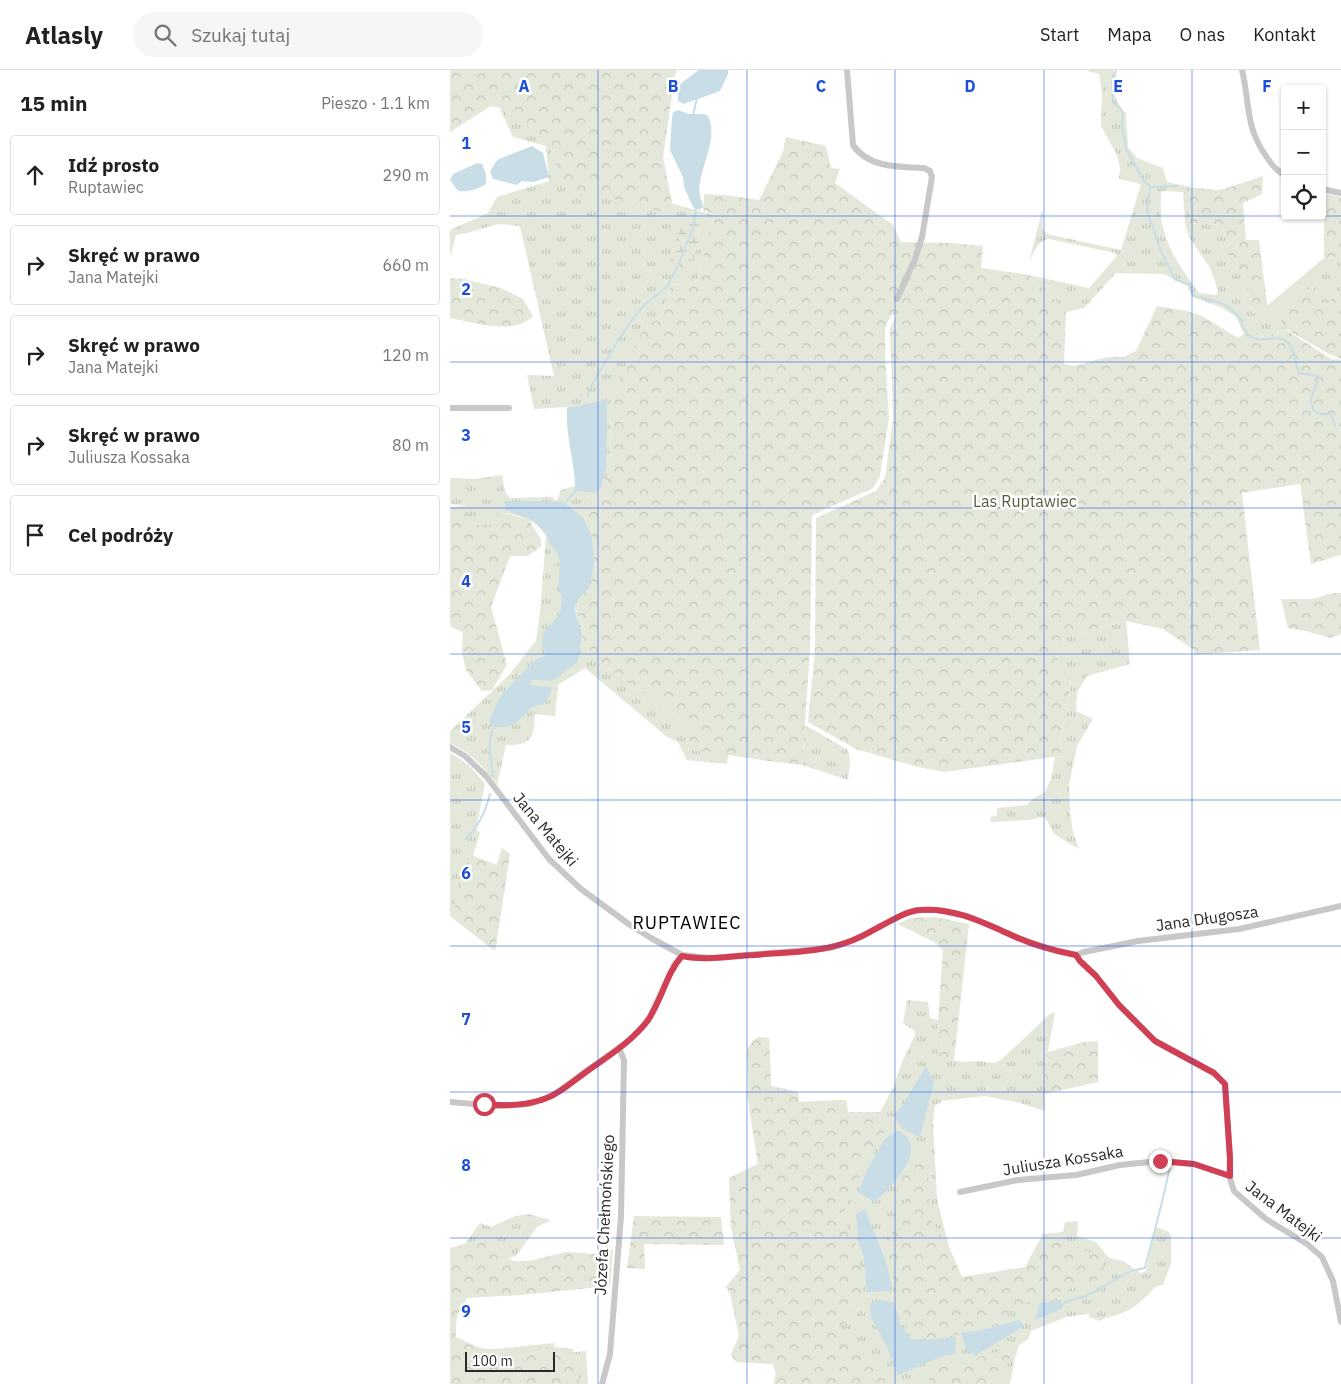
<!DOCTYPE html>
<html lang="pl">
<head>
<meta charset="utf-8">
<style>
  :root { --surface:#fff; --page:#f6f6f6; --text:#202124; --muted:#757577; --line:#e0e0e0 }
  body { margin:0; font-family:"IBM Plex Sans",sans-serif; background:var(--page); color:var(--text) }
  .controls { position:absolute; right:15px; top:15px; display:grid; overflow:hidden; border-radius:5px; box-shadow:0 1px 4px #0004 }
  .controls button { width:45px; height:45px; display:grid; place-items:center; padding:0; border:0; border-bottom:1px solid var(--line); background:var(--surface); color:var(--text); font:25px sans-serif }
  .scale { position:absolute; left:15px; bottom:12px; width:90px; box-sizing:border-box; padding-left:5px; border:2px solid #2b2b2b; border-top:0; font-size:14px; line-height:18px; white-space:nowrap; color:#2b2b2b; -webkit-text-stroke:4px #fff; paint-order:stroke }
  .stop { position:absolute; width:15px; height:15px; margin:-11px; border:4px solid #d13f55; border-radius:50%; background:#fff }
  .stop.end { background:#d13f55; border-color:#fff; box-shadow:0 1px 5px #0008 }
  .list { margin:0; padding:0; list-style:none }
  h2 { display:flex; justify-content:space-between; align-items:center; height:65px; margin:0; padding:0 20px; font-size:21px }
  h2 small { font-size:16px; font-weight:400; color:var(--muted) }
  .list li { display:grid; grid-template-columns:32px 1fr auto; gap:15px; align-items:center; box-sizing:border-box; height:80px; margin:0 10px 10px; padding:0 10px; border:1px solid var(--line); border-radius:5px }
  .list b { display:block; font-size:19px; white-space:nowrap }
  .list p { margin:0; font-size:16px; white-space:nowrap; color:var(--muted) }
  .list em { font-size:16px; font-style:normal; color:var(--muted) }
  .icon { flex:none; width:28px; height:28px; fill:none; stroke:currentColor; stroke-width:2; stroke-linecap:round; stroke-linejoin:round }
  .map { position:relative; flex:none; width:891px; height:1314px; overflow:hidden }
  header { display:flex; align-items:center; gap:30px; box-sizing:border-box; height:70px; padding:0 25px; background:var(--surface); border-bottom:1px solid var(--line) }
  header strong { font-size:24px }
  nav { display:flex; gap:28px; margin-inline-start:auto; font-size:18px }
  .search { width:350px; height:45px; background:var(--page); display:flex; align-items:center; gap:12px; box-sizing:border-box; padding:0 18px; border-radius:28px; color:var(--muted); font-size:19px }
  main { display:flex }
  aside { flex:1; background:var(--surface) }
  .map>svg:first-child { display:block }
  .grass { fill:url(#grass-tufts); fill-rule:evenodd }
  .forest { fill:url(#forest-crowns) }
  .wetland { fill:url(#wetland-marsh) }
  .water { fill:#c8dde6 }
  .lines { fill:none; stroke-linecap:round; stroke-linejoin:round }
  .stream { stroke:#c8dde6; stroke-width:2 }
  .minor { stroke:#c8c8c8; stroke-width:6 }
  .route { stroke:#d13f55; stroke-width:6 }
  .grid { fill:none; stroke:#1d4ed8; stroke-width:1; stroke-opacity:0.55 }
  .labels { text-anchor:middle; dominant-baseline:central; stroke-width:5; stroke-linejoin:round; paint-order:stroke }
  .park-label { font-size:16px; fill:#52623e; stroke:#fff }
  .street-label { font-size:16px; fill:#2b2b2b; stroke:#fff }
  .neighbourhood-label { font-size:18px; letter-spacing:1px; fill:#000; stroke:#fff }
  .grid-label { font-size:16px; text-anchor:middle; font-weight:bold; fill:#1d4ed8; stroke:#fff; stroke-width:5; stroke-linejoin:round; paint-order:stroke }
</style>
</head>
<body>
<header>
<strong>Atlasly</strong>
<div class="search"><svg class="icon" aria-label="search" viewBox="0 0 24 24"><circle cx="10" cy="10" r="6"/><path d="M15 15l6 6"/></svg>Szukaj tutaj</div>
<nav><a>Start</a><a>Mapa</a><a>O nas</a><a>Kontakt</a></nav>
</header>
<main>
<aside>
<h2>15 min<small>Pieszo · 1.1 km</small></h2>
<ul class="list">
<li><svg class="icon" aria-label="ahead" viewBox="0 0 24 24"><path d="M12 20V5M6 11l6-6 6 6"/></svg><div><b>Idź prosto</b><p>Ruptawiec</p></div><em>290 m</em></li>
<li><svg class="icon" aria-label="right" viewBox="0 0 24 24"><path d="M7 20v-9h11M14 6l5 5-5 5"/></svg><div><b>Skręć w prawo</b><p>Jana Matejki</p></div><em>660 m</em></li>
<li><svg class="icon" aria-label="right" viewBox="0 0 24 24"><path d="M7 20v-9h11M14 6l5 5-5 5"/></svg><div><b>Skręć w prawo</b><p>Jana Matejki</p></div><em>120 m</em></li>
<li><svg class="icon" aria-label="right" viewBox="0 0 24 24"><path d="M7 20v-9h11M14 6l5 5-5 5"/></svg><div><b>Skręć w prawo</b><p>Juliusza Kossaka</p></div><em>80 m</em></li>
<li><svg class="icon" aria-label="arrive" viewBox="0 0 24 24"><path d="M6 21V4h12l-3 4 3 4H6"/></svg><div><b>Cel podróży</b></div></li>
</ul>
</aside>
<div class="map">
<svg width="891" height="1314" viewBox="0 0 891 1314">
  <defs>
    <pattern id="grass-tufts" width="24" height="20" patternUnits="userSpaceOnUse" patternTransform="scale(1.25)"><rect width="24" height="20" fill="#e3e8da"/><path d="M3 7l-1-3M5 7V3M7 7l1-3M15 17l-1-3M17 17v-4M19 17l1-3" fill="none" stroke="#c3c7bb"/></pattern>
    <pattern id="forest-crowns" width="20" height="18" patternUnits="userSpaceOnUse" patternTransform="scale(1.25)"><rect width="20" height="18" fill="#e3e8da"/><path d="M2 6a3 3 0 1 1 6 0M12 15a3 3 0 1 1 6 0" fill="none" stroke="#c3c7bb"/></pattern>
    <pattern id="wetland-marsh" width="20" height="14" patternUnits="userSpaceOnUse" patternTransform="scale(1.25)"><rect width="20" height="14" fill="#e3e8da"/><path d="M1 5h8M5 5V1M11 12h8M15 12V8" fill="none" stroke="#c3c7bb"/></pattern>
  </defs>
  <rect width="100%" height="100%" fill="#fff"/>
  <g class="grass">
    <path d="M637,0H663L666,5L663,20L667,32L676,44L678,77L687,88L713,98L717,112L740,117L741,153L773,155L778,178L779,199L793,201L803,244L817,233L818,235L874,188L891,187V224L872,234L862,216L836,260L811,267L797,262L794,264L786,247L780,243L770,237L743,227L737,216L714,204L666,203L634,238L616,242L595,220L574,204L639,218L667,186L665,183L599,169C587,171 584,182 579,192L592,141C595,152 588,155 597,164L671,180L691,114L669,109L670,98L667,85L651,56L652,21L649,4L637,1ZM711,121L733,122L735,154L739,167L760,198L768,220L767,225L749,223C733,201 717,180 712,153C710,143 711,132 711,121Z"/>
    <path d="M106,5L124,119L213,131L264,145L257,170L248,209L245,213L221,215L212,245L191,263L161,335L160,396L153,422L134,429L140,495L125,538L133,557L132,573L139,580L151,595L166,603L181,616L200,625L213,639L235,653L244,680L278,684L277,694L237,690L228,672L217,667L135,598L108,615L105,646L84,644C85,653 85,670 73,673C68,675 61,675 56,675L47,715C32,695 23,684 0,673V661L59,605L86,571L90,541L96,467C86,448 68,447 49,441L44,457H26L18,454V436L0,434V408L24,409L52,405L55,422L60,428L96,427H103L104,430H107L111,420L126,416L121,343L117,337L84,339L77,305L104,306L70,156L48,154L17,163L6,165L0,188V160L38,143L47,127L99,111L96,76L63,67L47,32Z"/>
    <polygon points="676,551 680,594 637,606 627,623 626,641 643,649 627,676 619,715 620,742 623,762 629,779 604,764 595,747 578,750 543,752 540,751 541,747 547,745 547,738 577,735 584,728 595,722 601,709 605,687 611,686 610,673 618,636 621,610 606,593 615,573 610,569"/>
    <polygon points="355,655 398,680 400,692 398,710 352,695"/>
    <path d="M0,683C15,690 25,701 35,714L26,759L30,763L23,786L47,795L52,778L60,784L45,881L0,846Z"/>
    <path d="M457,930L478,932L480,948L488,950L486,978L501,990L515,992L527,991L545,993L551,990L601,943H605L595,996V1041L566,1032L534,1026L492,1031L485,1036L483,1051L487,1129L498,1173L507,1205L512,1207L572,1199L593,1184V1164L613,1162L615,1152L628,1151L627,1166L646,1172L659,1188L673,1191L690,1203L696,1201L706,1157L719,1162L721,1166V1193L713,1215L706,1216C696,1227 686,1238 672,1243C664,1246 656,1247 649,1251L639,1247V1244L616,1247L581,1261L578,1269L569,1275L565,1288L560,1314H325L324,1312L326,1303L323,1294L287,1292L282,1288L281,1284L290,1270L280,1223L276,1217L290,1200L281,1156L279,1108L308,1094L297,1021H300L297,984H300V974L308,967L319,968L321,1016L348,1022L349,1032L396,1030L398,1042H430L443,1018L452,992L465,965V961L453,953Z"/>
    <polygon points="78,1144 101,1150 87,1157 66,1186 25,1195 16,1228 6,1248 6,1267 35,1280 104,1273 105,1284 136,1281 138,1314 0,1314 0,1178 15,1174 30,1153 41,1157 65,1146"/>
  </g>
  <g class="forest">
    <polygon points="0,0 227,0 225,5 213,87 223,138 228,146 112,116 102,81 81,58 69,41 41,36 0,62"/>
    <path d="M336,67L376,76L381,98L390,99L385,113L443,155L451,172L502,173L533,176L531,198L574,204L595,220L616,242L614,294L624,296L657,287H673L686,281L707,236L737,241L752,246L788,268L797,262L811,267L836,260L883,290L886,289L891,290V485L861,494L850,414L792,423L810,580L744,585V580L713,559L676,551L610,569L615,573L606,593L621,609L618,636L610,673L611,686L494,702L468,697L406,679L358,652L365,581L366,448L426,421L435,408L443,348L440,259L446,245H441L435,258V284L439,348L430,406L423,418L362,445L360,580L352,695C316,691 280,685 243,680L235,653L213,639L200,625L181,616L166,603L151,595L139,580L132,573L133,557L125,538L140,495L134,429L153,421L160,396L161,335L168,311L191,263L212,245L221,215L245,213L248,209L257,170L264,145L253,140L254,124L275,125L309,130L333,82Z"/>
    <polygon points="813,106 812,124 793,133 796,170 809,170 817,233 803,244 793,201 779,200 778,178 773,155 740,153 740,117 766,120 774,119"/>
    <polygon points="872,123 891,127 891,187 874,188 874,149 863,149 863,146 872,146"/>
    <path d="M0,208L14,209L51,218L73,229L83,246C65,266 22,252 0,248Z"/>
    <polygon points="862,216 872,234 891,224 891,289 879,284 836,259 825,241"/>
    <polygon points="18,436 18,454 44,457 48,441 79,450 91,470 91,477 77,486 60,486 41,537 57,595 42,620 32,621 16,600 12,583 13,562 1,557 0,552 0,439 1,437"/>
    <polygon points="883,523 891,523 891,564 880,568 856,561 838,558 831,529 862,529"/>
    <polygon points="52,778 60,784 45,881 5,850 4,824 23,786 47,795"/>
    <polygon points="485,847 519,854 504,990 491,989 486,978 493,880 484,872 448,854 460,848"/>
    <polygon points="319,968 321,1016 348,1022 349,1032 396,1030 398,1042 430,1042 440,1053 399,1125 393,1148 409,1182 413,1225 409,1234 406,1240 400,1244 392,1256 395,1266 422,1288 440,1314 325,1314 324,1312 326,1303 323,1294 287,1292 281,1284 289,1266 280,1223 276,1217 290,1200 281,1156 279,1108 308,1094 299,1037 297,979 305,969"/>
    <polygon points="648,971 648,1012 595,1024 595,996 598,982 634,972"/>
    <polygon points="477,1086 480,1148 499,1177 512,1207 575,1197 593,1164 652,1187 655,1207 628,1217 589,1228 562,1239 530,1257 497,1267 466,1269 458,1265 450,1225 433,1183 463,1118 444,1125 449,1117 458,1089"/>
    <polygon points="184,1146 271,1147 274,1175 194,1174 195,1199 177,1198"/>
    <path d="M20,1172H32L38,1174L63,1191H79L116,1182L146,1184L163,1179L160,1216L71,1225L17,1228L7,1245L5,1269C13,1272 22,1277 30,1278C61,1282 93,1274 123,1279L130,1314H0V1179Z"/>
    <polygon points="565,1276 549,1314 479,1314 480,1306 491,1294 497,1291 513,1292"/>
  </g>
  <polygon class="wetland" points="228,148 255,154 242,193 237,198 230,197 220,200 217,196 229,170 225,153"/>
  <g class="water">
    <path d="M248,0H278V4L270,21L234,34L228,31C228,27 227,21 228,18C231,11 243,6 248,0Z"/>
    <path d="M228,40L239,44H254L258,46C268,67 253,91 250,113C248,121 251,129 253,137L249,140L243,137L234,117L233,107L220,80L222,48L223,42Z"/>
    <polygon points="82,76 93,83 99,107 84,112 72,111 67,115 43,109 40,102 47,90"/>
    <path d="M27,93L32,94L36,104V114C26,120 19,122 8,121L0,110L3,104Z"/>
    <path d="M157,330L156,398L151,418L145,423L131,421L125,422C126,394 115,367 117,338Z"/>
    <path d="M54,431L112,432L126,442L134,449L142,467L144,495L139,518L125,532V544L132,563L128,592L102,611L82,610L80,615L101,617C103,624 96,630 93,635C80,635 78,643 69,650C62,657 50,659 41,656L39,651L51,625L85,590L94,586L95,582L92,578L93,563L110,544L112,526L108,521L110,492L107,482L100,474L96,463L84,451L56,440Z"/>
    <path d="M476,996L484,1012L470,1067C457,1062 450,1058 444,1045L453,1035Z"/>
    <path d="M447,1060C451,1062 457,1066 459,1070C469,1090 438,1119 425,1132L408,1122L417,1100L434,1070Z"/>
    <path d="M415,1139C424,1166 440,1192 442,1221L417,1222L414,1187L409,1174L406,1145Z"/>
    <polygon points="433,1230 444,1233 451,1255 461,1269 476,1270 506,1267 505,1284 493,1286 448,1305 437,1277 421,1247 420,1233"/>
    <path d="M608,1231L614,1236C609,1242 593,1246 585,1250L590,1233Z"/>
    <polygon points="569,1250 574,1256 525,1286 516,1279 511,1263 532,1260"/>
  </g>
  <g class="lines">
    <g class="stream">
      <path d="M666,0L662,13L663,28L665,34L669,37L673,43L672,55L676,79L692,108L700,117L697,140L710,179L724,208L726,210L740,214L742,224L744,226C759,229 779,233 789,247C794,253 791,260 800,266C812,276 832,259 841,277C845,285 846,295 849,303L868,306C869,316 861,322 861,331C862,334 863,337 863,340L869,344H881L885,356"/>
      <polyline points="243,45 247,28"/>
      <polyline points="700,117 727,116"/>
      <polyline points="138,326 141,316 166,274 182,250 194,235 217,217 227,198 244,156 246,137"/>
      <polyline points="113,435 125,422"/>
      <path d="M43,707C42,692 35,669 45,656"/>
      <path d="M16,769C28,757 36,740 40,724"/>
      <polyline points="612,1234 620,1230 634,1227 681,1201 695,1198 711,1136 720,1097"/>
    </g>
    <g class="minor">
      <path d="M397,0L403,75C418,98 450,97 474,98L480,101L482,107L472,167L465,189L447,229"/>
      <path d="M792,0C800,33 795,57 816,86C821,94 827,101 835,106"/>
      <polyline points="872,119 891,123"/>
      <polyline points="0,338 59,338"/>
      <polyline points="0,677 15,686 36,706 99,789 117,806 131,819 180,855 201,868 232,885 262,888 381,878 411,867 454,844 468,840 487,840 520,847 569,868 606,881 626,885 630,891 646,906 669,935 705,971 764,1003 775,1014 780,1089 779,1106 784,1121 816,1149 857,1174 872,1187 883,1211 891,1252"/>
      <polyline points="626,885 634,882 688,871 789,859 891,836"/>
      <polyline points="0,1032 48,1036 80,1034 102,1026 177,972 198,951 224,895 232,885"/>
      <polyline points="510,1122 568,1110 626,1105 670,1095 710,1091 744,1094 779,1106"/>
      <polyline points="152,1314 160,1284 171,1146 174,990 169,978"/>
    </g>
  </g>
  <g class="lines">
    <path class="route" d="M34,1034C53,1036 73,1036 91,1030C108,1025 122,1012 136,1002C157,987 183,971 198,950C212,930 216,904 232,886C255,891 280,886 304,885C336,882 370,883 401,871C421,864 451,841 470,840C505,837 536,854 568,868C586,876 606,881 626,885L630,891L646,906L669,935L705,971L764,1003L775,1014L780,1088V1106L744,1094L710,1091"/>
  </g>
  <path class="grid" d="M148,0V1314M297,0V1314M445,0V1314M594,0V1314M742,0V1314M0,146H835M872,146H891M0,292H891M0,438H891M0,584H891M0,730H891M0,876H891M0,1022H891M0,1168H891"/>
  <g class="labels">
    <g class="park-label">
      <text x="575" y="431">Las Ruptawiec</text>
    </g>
    <g class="street-label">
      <text transform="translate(96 759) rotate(50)">Jana Matejki</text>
      <text transform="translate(757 848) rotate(-8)">Jana Długosza</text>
      <text transform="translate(613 1090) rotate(-9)">Juliusza Kossaka</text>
      <text transform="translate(834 1141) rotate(37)">Jana Matejki</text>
      <text transform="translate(154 1145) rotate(-87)">Józefa Chełmońskiego</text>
    </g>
    <g class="neighbourhood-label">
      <text x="237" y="852">RUPTAWIEC</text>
    </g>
  </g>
  <g class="grid-label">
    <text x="74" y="22">A</text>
    <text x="223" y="22">B</text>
    <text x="371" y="22">C</text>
    <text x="520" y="22">D</text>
    <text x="668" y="22">E</text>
    <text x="817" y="22">F</text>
    <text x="16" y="79">1</text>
    <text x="16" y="225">2</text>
    <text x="16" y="371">3</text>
    <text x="16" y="517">4</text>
    <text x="16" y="663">5</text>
    <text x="16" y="809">6</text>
    <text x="16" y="955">7</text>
    <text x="16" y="1101">8</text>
    <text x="16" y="1247">9</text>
  </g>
</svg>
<div class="controls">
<button>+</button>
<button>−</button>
<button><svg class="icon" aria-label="locate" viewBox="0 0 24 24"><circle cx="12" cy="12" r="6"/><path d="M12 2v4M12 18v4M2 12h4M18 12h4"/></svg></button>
</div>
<div class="scale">100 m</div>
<div class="stop" style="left:34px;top:1034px"></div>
<div class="stop end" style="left:710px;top:1091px"></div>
</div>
</main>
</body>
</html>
